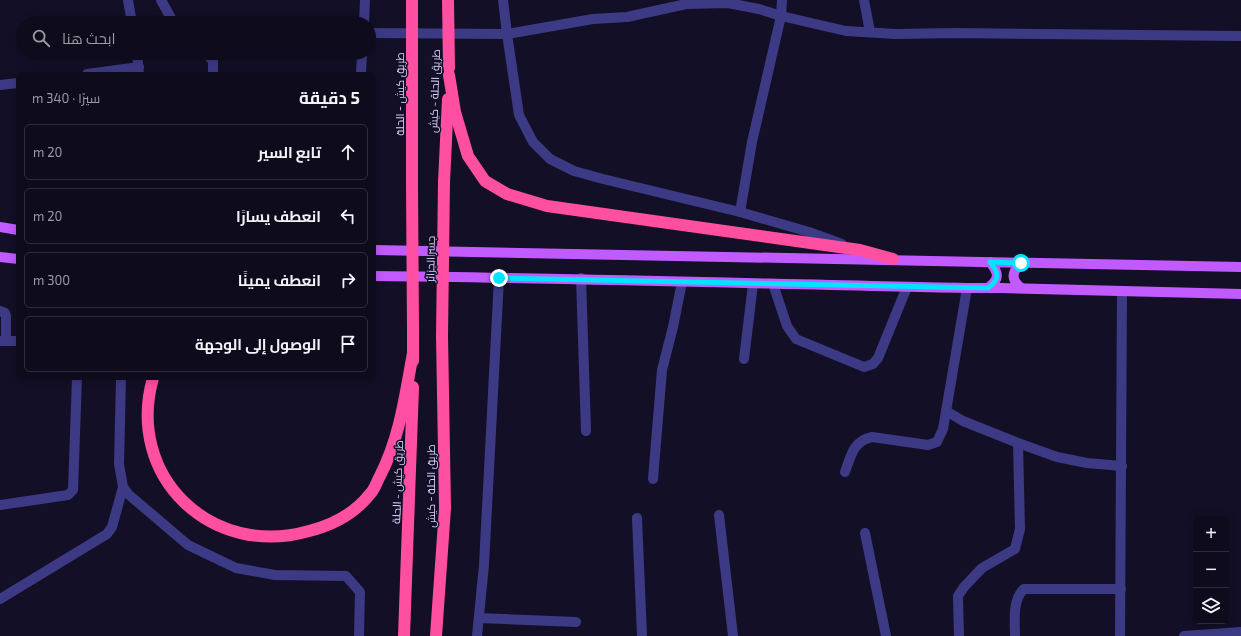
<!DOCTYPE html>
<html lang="ar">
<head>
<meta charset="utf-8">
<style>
  :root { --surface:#0e0b1c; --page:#1c1929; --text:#f1f3f6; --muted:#9b9ba3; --line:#2e2b3b }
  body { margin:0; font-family:"Exo 2",Cairo,sans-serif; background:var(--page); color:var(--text); direction:rtl }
  .controls { position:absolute; right:12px; bottom:12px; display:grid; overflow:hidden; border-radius:6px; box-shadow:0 2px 10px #0003 }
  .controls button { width:36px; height:36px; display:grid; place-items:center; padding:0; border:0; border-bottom:1px solid var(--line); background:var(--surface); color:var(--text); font:20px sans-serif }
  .stop { position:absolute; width:12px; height:12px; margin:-9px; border:3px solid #00e5ff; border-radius:50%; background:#fff }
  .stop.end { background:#00e5ff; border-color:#fff; box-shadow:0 1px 4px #0008 }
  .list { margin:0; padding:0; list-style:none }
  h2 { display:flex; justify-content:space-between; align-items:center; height:52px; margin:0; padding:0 16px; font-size:17px }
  h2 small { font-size:13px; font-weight:400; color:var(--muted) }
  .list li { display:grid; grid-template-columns:26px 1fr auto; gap:12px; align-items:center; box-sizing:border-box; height:56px; margin:0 8px 8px; padding:0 8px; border:1px solid var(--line); border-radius:6px }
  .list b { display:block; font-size:15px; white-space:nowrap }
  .list em { font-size:13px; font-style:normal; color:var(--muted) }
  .icon { flex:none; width:22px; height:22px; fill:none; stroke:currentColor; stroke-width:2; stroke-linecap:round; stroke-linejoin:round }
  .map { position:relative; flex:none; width:1241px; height:636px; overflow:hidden; direction:ltr }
  .search { position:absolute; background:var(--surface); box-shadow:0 2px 10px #0003; left:16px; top:16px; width:360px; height:44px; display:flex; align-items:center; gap:10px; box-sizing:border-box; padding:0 14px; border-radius:22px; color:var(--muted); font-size:15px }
  .panel { position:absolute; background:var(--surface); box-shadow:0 2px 10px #0003; left:16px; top:72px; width:360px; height:308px; border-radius:6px; direction:rtl }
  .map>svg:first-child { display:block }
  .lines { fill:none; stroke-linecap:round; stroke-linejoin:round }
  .minor { stroke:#3d3a85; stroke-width:10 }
  .major { stroke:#c25bff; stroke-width:10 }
  .highway { stroke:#ff4fa3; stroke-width:12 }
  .highway-bridge { stroke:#ff4fa3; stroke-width:12 }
  .route { stroke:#00e5ff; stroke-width:5 }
  .labels { text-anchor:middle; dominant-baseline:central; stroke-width:3; stroke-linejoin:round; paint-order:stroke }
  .street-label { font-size:11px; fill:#d9d4ff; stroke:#130f26 }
</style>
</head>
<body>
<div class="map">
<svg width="1241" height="636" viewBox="0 0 1241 636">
  <rect width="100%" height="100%" fill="#130f26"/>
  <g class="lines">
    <g class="minor">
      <polyline points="128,0 132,23"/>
      <polyline points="161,0 172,20 176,23"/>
      <polyline points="503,0 507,34 519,115 533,142 550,159 574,171 603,179 740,212 809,232 842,244"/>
      <polyline points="864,0 870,32"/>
      <polyline points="364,23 365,0"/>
      <polyline points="369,33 507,34 593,19 627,17 686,4 728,3 759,9 781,16 846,31 895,34 956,33 1241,36"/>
      <polyline points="137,53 139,74"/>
      <polyline points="206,53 213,61 213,74"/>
      <polyline points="87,74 139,67"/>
      <polyline points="361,74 362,53"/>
      <polyline points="0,85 18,83"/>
      <polyline points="740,212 752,142 781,16 782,0"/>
      <polyline points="581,278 586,431"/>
      <polyline points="773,284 787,326 796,339 864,367 873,364 878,358 907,287"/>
      <polyline points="0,311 5,313 6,316 6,341"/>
      <polyline points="0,341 18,341"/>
      <polyline points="744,359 753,284"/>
      <polyline points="121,378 119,464 123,487 128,494 188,545 236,568 275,575 346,576 360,592 359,636"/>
      <polyline points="946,411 963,421 1018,443 1057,457 1087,463 1122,466"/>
      <path d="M845,472C851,456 853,441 872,437L928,445L937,442L943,429L967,288"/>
      <polyline points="653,479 662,370 673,327 682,282"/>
      <polyline points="0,505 68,495 73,490 77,378"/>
      <polyline points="719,515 733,636"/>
      <polyline points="637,518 642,636"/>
      <polyline points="865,533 886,636"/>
      <polyline points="0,599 107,534 112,527 123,487"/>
      <polyline points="479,618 576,622"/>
      <polyline points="477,636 484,565 499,278"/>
      <polyline points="959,636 958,596 964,587 982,568 1015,549 1020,529 1018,443"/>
      <path d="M1015,636C1015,621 1012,600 1024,589H1121"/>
      <polyline points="1120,636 1122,292"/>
      <polyline points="1184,636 1241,632"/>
    </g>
    <g class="major">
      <polyline points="0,227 18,230"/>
      <polyline points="374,250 1241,267"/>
      <polyline points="0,257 18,259"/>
      <path d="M374,276C572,278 769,284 967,288H1001L1241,294"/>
      <path d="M988,288C1000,279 999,273 990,262"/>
      <path d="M1021,288C1011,279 1011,273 1021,263"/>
    </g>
    <g class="highway">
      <polyline points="449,75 455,112 468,156 485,181 507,194 547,206 860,250 893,259"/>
      <polyline points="444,182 448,99"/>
      <polyline points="412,187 412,67"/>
      <polyline points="413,361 413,329"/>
      <path d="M153,378C125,477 212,559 309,531C333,525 355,513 370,494C375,489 377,481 380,476C400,437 405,396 413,353"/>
      <polyline points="404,636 413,387"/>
      <polyline points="436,636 445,508 442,336"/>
    </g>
    <g class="highway-bridge">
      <polyline points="448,0 449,68"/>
      <polyline points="412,67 412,0"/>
      <polyline points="412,187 413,329"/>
      <polyline points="442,336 444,182"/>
    </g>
  </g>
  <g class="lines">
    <path class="route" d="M499,278L988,288C1000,279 999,273 990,262L1021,263"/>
  </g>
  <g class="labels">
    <g class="street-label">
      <text transform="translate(434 91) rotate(-88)">طريق الحلة - كيش</text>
      <text transform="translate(399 94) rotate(-90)">طريق كيش - الحلة</text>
      <text transform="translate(430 259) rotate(-89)">جسر الجزائر</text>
      <text transform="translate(397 482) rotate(-88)">طريق كيش - الحلة</text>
      <text transform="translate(430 486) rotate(-90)">طريق الحلة - كيش</text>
    </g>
  </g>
</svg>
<div class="controls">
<button>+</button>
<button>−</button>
<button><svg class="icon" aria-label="layers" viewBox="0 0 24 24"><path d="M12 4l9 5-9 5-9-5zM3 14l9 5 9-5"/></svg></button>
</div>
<div class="stop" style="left:1021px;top:263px"></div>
<div class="stop end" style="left:499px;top:278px"></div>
<div class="search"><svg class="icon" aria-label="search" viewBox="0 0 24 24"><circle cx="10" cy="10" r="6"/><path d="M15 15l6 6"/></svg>ابحث هنا</div>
<section class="panel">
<h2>5 دقيقة<small>سيرًا · 340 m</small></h2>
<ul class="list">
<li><svg class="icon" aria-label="ahead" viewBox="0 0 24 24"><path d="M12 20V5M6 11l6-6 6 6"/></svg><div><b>تابع السير</b></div><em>20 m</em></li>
<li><svg class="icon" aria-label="left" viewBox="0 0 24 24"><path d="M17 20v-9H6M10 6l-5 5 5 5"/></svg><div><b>انعطف يسارًا</b></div><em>20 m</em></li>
<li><svg class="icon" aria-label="right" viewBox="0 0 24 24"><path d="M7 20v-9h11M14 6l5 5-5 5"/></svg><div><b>انعطف يمينًا</b></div><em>300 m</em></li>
<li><svg class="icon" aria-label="arrive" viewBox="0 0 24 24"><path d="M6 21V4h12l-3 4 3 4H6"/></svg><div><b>الوصول إلى الوجهة</b></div></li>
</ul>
</section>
</div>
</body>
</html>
